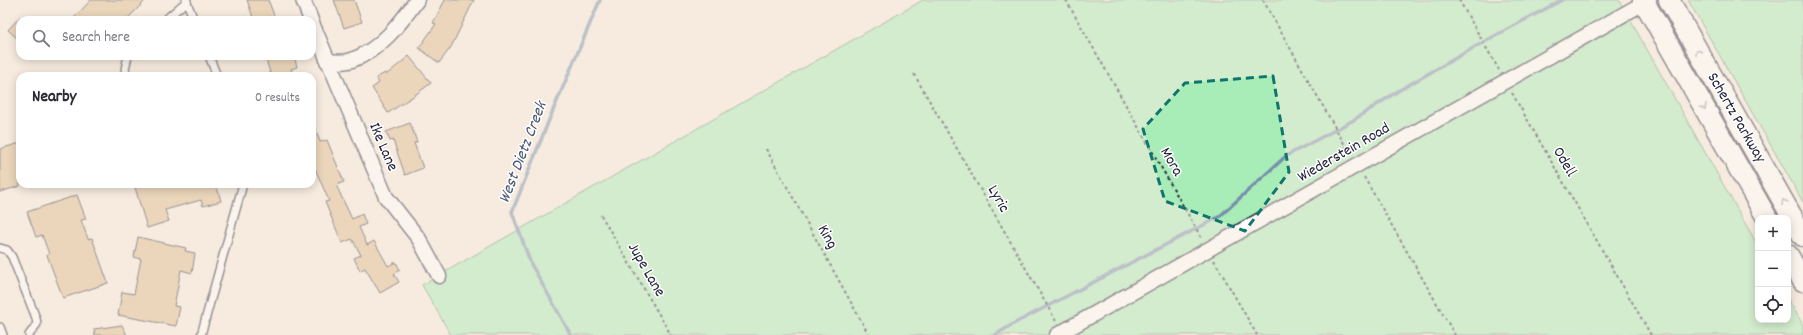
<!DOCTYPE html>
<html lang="en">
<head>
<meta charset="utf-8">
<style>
  :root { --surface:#fff; --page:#f7f7f7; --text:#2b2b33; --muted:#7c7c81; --line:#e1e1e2 }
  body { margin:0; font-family:Dekko,sans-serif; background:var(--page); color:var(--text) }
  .controls { position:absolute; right:12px; bottom:12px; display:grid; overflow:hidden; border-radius:8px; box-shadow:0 2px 10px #0003 }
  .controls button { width:36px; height:36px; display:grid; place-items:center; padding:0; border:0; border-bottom:1px solid var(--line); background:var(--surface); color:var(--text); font:20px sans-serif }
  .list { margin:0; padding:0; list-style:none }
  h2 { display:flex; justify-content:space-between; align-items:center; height:52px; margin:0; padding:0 16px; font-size:17px }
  h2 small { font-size:13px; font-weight:400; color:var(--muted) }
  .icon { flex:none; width:22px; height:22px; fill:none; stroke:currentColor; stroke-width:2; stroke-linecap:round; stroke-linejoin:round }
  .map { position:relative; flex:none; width:1803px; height:335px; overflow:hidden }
  .search { position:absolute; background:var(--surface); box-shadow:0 2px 10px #0003; left:16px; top:16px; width:300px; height:44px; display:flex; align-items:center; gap:10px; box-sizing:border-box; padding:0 14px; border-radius:12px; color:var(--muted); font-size:15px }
  .panel { position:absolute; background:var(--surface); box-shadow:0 2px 10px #0003; left:16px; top:72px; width:300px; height:116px; border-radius:12px }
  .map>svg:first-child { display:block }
  .green { fill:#a8edb8; stroke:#65887a }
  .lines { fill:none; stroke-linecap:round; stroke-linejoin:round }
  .stream { stroke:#778dad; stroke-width:3.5 }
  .building { fill:#ddbd90; stroke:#22223b }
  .lane-casing { stroke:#22223b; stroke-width:10 }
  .street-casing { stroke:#22223b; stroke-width:17 }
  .secondary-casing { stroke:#22223b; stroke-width:23 }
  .path { stroke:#22223b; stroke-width:2; stroke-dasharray:3 3; stroke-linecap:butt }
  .lane { stroke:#fff; stroke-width:7 }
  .street { stroke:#fff; stroke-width:14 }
  .secondary { stroke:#fff; stroke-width:20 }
  .oneway { stroke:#9c9ca7 }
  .marked { fill:none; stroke:#0f766e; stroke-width:3; stroke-dasharray:8 5; stroke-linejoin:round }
  .labels { text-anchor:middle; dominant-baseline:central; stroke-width:3; stroke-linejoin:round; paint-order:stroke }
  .street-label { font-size:16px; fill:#22223b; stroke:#fff }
  .water-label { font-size:17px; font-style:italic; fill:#4c5874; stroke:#fff }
</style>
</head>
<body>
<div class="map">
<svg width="1803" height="335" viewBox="0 0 1803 335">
  <rect width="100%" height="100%" fill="#f5ebde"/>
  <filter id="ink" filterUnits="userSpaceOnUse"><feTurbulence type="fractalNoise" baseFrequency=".025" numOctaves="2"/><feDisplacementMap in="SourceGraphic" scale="8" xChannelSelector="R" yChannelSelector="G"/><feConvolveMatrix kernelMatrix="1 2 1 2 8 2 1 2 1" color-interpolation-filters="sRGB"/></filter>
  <g filter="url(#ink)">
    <g class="green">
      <polygon points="923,0 1619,0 1758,246 1758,320 1788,320 1788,299 1803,325 1803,335 451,335 422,285"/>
      <polygon points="1688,0 1803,0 1803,202"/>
    </g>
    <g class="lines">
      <g class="stream">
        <polyline points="571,335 531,264 512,212 549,120 600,0"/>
        <polyline points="995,335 1015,323 1219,217 1286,156 1352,121 1398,91 1489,39 1562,0"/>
      </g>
    </g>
    <g class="building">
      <polygon points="91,0 146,0 126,20 72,20"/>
      <polygon points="247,0 268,0 276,20 254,20"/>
      <polygon points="334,0 354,0 362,22 344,28"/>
      <polygon points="445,0 474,0 451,47 439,63 419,48 436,24 433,23"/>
      <polygon points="20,17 20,41 8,30"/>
      <polygon points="265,56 294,56 297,67 291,69 294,76 271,76"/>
      <polygon points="409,56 431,83 415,95 388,113 372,88 379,83 376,78 385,73 386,75"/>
      <polygon points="410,123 417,142 414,143 423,168 405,175 393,140 390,141 386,132"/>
      <polygon points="312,125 314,125 320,142 327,140 344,182 336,185 352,219 362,214 366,224 359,227 367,245 374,241 388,266 396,262 400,270 394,274 399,282 380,293 365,268 360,271 354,258 361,255 352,239 342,243 325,202 329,201 314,166 312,167"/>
      <polygon points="20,143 20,186 0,192 0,149"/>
      <polygon points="134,184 216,184 221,201 203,206 201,200 165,210 169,221 147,228"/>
      <polygon points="77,195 86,219 81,220 88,239 92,238 108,283 63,298 47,255 49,254 42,235 36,237 27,212"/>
      <polygon points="138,237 186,248 185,251 195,253 192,273 181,270 174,306 180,307 176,326 118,315 122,292 134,294 141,259 134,257"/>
      <polygon points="122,325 127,335 95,335 94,329"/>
    </g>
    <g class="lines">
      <defs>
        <g id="lane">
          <polyline points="186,0 194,20"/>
          <polyline points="165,20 187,1"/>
          <polyline points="209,56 217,76"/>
          <polyline points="127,76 125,69 128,56"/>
          <polyline points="0,248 7,250 12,257 36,318 37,324 29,335"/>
          <polyline points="0,327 3,335"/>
          <polyline points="201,335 243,184"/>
        </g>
        <g id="street">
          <polyline points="303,0 311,20"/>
          <polyline points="312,23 386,197 419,239 439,276"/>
          <path d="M327,61C335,62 344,63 352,60C380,50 400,24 417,0"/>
          <polyline points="1057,335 1649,0"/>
        </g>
        <g id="secondary">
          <polyline points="1643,0 1767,218"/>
          <polyline points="1669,0 1803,236"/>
          <polyline points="1788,255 1803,281"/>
        </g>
      </defs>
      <use href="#lane" class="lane-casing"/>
      <use href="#street" class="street-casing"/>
      <use href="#secondary" class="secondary-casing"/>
      <g class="path">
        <polyline points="1066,0 1202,239"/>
        <polyline points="1263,0 1350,154"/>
        <polyline points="1459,0 1499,70"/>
        <polyline points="914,74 1056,321"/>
        <polyline points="1512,93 1651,335"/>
        <polyline points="766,149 869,335"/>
        <polyline points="1364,177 1455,335"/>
        <polyline points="601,215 671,335"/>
        <polyline points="1214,260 1257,335"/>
      </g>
      <use href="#lane" class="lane"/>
      <use href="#street" class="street"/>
      <use href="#secondary" class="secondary"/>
    </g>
    <defs><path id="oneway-chevron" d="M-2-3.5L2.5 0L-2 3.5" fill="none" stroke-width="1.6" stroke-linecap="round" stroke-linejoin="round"/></defs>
    <g class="oneway">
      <use href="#oneway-chevron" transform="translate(1698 52) rotate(-120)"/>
      <use href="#oneway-chevron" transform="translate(1704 107) rotate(60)"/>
      <use href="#oneway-chevron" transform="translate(1784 202) rotate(-120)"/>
    </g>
  </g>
  <path d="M0 0H1803V335H0ZM1273,76L1289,172L1245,231L1165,201L1143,129L1185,83Z" fill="#f5ebde" fill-opacity=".55" fill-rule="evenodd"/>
  <path class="marked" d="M1273,76L1289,172L1245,231L1165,201L1143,129L1185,83Z"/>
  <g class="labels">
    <g class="street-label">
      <text transform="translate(1736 118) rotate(60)">Schertz Parkway</text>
      <text transform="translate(383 147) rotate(67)">Ike Lane</text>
      <text transform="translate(1344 153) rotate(-30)">Wiederstein Road</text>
      <text transform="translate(1171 162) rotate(60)">Mora</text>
      <text transform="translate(1564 162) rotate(60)">Odell</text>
      <text transform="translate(998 199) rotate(60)">Lyric</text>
      <text transform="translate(827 237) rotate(61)">King</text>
      <text transform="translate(646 270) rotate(60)">Jupe Lane</text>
    </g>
    <g class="water-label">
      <text transform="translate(524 153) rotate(-69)">West Dietz Creek</text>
    </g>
  </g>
</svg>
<div class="controls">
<button>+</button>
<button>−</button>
<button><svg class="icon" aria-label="locate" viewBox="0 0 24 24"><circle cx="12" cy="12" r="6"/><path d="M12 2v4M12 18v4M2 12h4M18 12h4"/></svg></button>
</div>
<div class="search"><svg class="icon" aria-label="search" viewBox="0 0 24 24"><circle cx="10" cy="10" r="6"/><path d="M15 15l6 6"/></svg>Search here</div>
<section class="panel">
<h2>Nearby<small>0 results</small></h2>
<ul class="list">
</ul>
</section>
</div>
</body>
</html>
